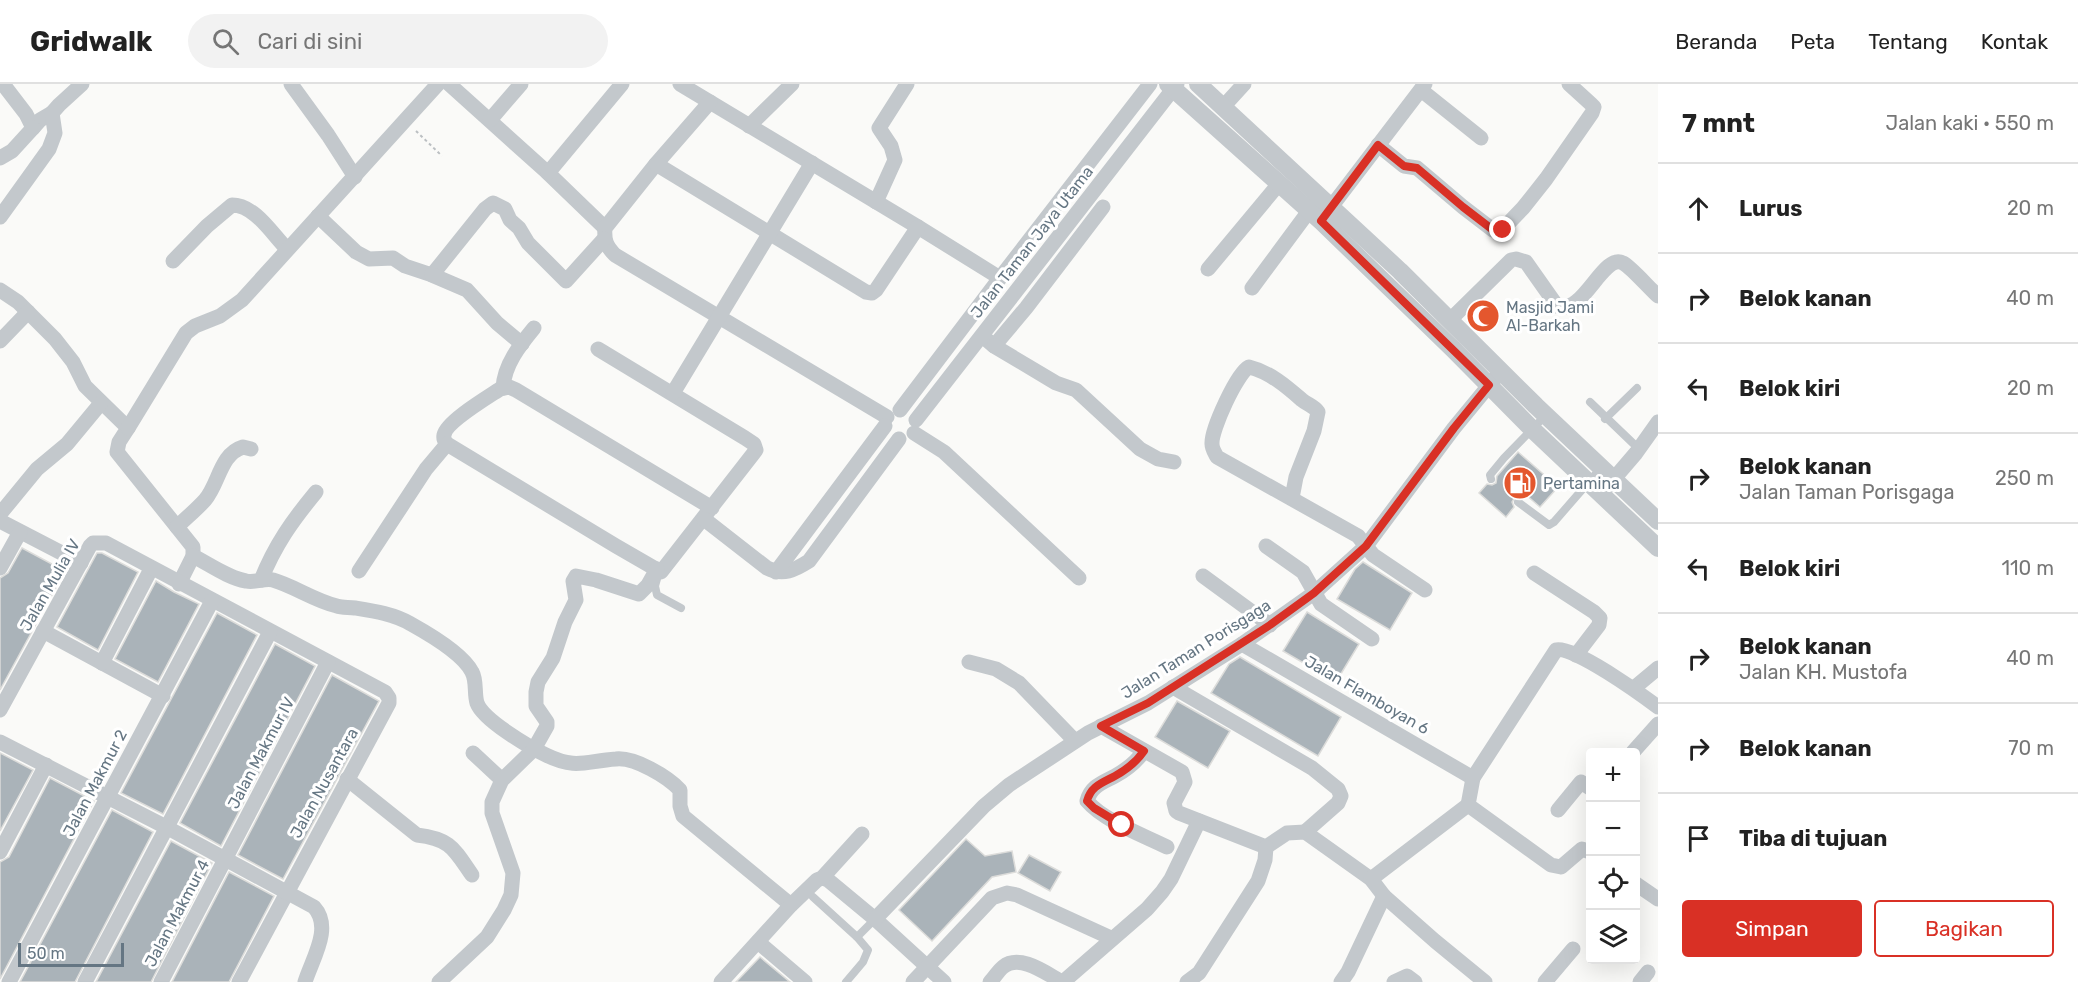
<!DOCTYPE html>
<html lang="id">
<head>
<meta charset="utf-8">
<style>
  :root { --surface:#fff; --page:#f2f2f2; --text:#222; --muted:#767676; --line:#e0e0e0; --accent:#d93025 }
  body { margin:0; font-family:Rubik,sans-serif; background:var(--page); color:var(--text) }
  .controls { position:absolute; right:18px; bottom:18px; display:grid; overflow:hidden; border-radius:6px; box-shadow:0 6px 24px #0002 }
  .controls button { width:54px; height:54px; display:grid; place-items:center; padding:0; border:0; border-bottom:2px solid var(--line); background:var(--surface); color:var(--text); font:30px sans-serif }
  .scale { position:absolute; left:18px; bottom:15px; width:106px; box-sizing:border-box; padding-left:6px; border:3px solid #657683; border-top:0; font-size:16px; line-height:21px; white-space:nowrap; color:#657683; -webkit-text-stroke:4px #fff; paint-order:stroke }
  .stop { position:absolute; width:18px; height:18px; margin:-14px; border:4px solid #d93025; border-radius:50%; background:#fff }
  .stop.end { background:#d93025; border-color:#fff; box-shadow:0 2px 6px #0008 }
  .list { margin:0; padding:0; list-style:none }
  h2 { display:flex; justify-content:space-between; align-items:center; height:78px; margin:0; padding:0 24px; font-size:26px }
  h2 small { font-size:20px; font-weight:400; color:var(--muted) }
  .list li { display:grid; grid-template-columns:39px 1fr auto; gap:18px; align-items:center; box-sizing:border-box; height:90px; padding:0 24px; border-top:2px solid var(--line) }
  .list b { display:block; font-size:22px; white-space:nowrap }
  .list p { margin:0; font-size:20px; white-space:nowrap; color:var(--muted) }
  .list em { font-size:20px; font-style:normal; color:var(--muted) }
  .actions { display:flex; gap:12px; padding:18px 24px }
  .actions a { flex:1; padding:14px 0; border:2px solid var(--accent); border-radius:6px; text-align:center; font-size:21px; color:var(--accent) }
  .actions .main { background:var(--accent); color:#fff }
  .icon { flex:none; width:33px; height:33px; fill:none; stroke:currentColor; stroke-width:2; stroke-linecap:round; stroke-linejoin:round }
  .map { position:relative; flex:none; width:1658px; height:898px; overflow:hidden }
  header { display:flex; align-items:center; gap:36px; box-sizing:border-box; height:84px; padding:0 30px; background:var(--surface); border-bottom:2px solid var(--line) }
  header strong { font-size:28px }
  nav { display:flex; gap:33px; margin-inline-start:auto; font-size:21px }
  .search { width:420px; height:54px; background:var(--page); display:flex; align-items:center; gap:15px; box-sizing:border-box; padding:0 21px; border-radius:33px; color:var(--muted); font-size:22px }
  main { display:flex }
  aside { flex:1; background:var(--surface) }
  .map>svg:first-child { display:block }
  .building { fill:#aab3b9; stroke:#dcdcda; stroke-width:1.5 }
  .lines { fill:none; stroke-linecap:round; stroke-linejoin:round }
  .path { stroke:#bbbfc2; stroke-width:2; stroke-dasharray:3 3; stroke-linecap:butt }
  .service { stroke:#c3c8cc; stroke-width:8 }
  .minor { stroke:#c3c8cc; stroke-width:15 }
  .tertiary { stroke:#c3c8cc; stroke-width:18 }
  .route { stroke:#d93025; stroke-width:8 }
  .labels { text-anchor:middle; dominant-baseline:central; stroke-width:6; stroke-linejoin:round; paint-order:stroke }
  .street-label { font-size:16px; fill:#657683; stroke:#fff }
  .poi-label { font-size:16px; fill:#657683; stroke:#fff; text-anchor:start }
</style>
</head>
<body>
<header>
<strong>Gridwalk</strong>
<div class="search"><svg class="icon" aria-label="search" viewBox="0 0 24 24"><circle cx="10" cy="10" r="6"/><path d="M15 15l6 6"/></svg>Cari di sini</div>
<nav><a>Beranda</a><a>Peta</a><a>Tentang</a><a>Kontak</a></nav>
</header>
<main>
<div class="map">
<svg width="1658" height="898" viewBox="0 0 1658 898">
  <rect width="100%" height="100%" fill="#fafaf8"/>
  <g class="building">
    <polygon points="1518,368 1558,403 1540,423 1525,410 1522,413 1515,413 1512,418 1514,423 1506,433 1479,409 1487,400 1492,401 1496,399 1497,392"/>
    <polygon points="22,464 65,487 0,606 0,494 8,489"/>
    <polygon points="97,469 102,469 138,488 98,566 57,543"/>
    <polygon points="1363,478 1412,509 1390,546 1337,515 1355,485"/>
    <polygon points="156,497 174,508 199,520 158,598 115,575"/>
    <polygon points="1307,528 1359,560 1336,598 1283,567"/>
    <polygon points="217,529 257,551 163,730 121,709"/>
    <polygon points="275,560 315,582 221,762 180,739"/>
    <polygon points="1240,573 1341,633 1318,672 1211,609 1229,580"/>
    <polygon points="332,591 379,617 283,795 238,771"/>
    <polygon points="1177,617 1230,647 1208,684 1155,653"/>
    <polygon points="0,669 33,686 0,747"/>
    <polygon points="50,694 94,717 0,895 0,778 9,773"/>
    <polygon points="112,726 153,748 75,898 20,898"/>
    <polygon points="966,755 985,772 1012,767 1016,788 992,793 932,857 899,826"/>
    <polygon points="171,757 212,779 151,898 96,898"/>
    <polygon points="1029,771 1061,788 1050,807 1018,789"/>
    <polygon points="229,788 274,812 229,898 172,898"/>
    <polygon points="760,873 790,898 736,898"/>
  </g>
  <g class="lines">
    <polyline class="path" points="416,47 442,72"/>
    <g class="service">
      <polyline points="1590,318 1639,365"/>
      <polyline points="1605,335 1637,304"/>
      <polyline points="1491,395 1490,391 1504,374 1545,332"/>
      <polyline points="1518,418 1549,441 1554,438 1601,384"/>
      <polyline points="657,495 655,502 657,511 681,524"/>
      <polyline points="813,813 857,853 868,866 863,878 846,898"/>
      <polyline points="857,853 875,835"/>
    </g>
    <g class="minor">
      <polyline points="3,0 26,30 33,44 40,36 52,29"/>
      <polyline points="291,0 328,51 355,93"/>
      <polyline points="449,0 548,89 605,144"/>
      <polyline points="680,0 918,143 1000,194"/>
      <polyline points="1421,6 1481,54"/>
      <path d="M710,18L656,80L605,144C604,156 606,162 615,171L887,333"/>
      <polyline points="1223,23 1244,0"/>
      <polyline points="490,36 521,0"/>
      <polyline points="749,42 792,0"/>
      <polyline points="1378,61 1404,82 1417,84 1463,123 1493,146 1500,148 1523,124 1546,95 1592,29 1594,23 1591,20 1569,0"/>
      <polyline points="0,74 12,67 33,44"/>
      <polyline points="656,80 866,208 872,209 876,206 918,143"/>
      <polyline points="548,89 622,0"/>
      <polyline points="876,118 895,76 891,62 879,44 907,0"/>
      <polyline points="1325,131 1425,0"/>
      <polyline points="318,132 356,168 369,175 393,174 405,182 432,191 485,125 493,119 505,125 510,136 519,144 528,159 566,197 604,155"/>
      <polyline points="0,133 49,65 55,49 52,29 59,21 82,0"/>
      <path d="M173,177L207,142L232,121C255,121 272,150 287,165"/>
      <polyline points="1208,185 1278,101"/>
      <polyline points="432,191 467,206 497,239 522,260"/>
      <polyline points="1252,204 1309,127"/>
      <polyline points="0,206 18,218 55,255 73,278 85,302 128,344 119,358 117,368 193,463 193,472 179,500"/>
      <path d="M1450,236L1511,176L1516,175L1526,178L1557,222C1583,233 1603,168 1623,179C1631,183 1649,204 1658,212"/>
      <polyline points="987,256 994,262 1026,224 1103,123"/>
      <polyline points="0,257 28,228"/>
      <polyline points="994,262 1056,299 1076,306 1140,365 1158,375 1174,378"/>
      <path d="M598,265L745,354L754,360L756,366L753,370L661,488L616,462L447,360C445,357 443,356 444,351C446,338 488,313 500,305L509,303L516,306L712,424"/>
      <path d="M503,304C504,281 520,261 534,244"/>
      <polyline points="673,309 812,79"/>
      <polyline points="900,326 1000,194 1150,0"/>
      <polyline points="916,336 1177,0"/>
      <polyline points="128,344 186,249 195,242 220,232 242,216 438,0"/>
      <polyline points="914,349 944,368 1079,494"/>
      <polyline points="1606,404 1636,369 1658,338"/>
      <path d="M1292,414L1296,393L1314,347L1318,328C1314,322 1308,321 1302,316C1287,303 1270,288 1249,283C1237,289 1211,346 1212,360C1212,365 1215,369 1217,373L1358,452L1373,471L1425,506"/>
      <polyline points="0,430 37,385 67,360 101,319"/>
      <path d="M704,435L767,484C783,492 795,486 809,477L899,355"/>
      <polyline points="0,437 81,479"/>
      <path d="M177,443C186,434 196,426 205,416C219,400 220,370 243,363L251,365"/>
      <polyline points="1266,462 1303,488 1321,520 1372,555"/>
      <path d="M193,472C209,480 228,494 246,497C256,499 264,494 273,496C294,502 315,517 337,522C342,524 349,523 355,524C374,527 394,530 411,540C429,550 463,570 472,588C477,597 474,609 477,619C483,636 529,663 546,671C577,686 585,677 616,675C635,673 668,693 680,706V722L683,732L791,821"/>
      <polyline points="0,484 20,448"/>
      <polyline points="359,487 426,385 447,360"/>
      <polyline points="776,488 885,342"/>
      <polyline points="1534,489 1594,528 1600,534 1599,541 1576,571"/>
      <polyline points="1203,492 1270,541"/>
      <path d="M261,496C275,461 292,437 316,408"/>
      <polyline points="43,547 163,612"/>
      <polyline points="1242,560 1473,694"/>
      <polyline points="969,578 996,585 1019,599 1075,657"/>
      <polyline points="102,579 151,485"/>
      <polyline points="1173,603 1312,684 1338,705 1341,712 1338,719 1305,748"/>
      <polyline points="1634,604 1658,584"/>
      <polyline points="0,626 90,462 93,459 106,459 385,608 389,614 389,619 239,898"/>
      <polyline points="1101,642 1182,688 1185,698 1174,719 1176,727 1179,729 1266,763 1287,749 1305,748 1371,795 1384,812 1435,857 1485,898"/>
      <path d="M0,658L166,743L314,823C333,844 312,875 305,898"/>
      <path d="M1144,667C1137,677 1126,686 1115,692C1102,699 1091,702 1087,717C1104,737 1143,751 1167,763"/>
      <polyline points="1633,668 1658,640"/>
      <polyline points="473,669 502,696"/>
      <path d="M347,695L417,751C451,755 454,765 472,791"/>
      <polyline points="1558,726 1581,698 1590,704"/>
      <polyline points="0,768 46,681"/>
      <path d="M1590,768L1582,765L1561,783L1551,781L1468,721L1473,694L1556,566C1573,561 1642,611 1658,623"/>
      <polyline points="822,794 828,796 875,835 944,898"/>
      <polyline points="1371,795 1468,721"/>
      <polyline points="1636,800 1658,815"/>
      <polyline points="875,835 984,722 1009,701 1088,649 1148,619 1242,560 1314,509 1366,462 1454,344 1496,293"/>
      <polyline points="758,858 805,898"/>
      <polyline points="9,898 212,517"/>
      <polyline points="85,898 270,548"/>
      <polyline points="161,898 328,578"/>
      <polyline points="439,898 487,853 504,826 511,811 513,789 492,729 492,718 502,696 534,665 547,642 547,638 536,622 536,608 538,598 553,574 565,538 576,516 573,497 576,492 596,496 639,510 648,501 657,485"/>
      <polyline points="721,898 791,821 817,796 822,794 862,750"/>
      <polyline points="913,898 992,814 1007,809 1017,811 1111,854"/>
      <path d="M990,898C995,893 998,887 1003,883C1020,869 1047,890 1062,898"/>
      <polyline points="1063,898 1147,825 1162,808 1171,795 1199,737"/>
      <polyline points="1187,898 1199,889 1258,797 1265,776 1266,763"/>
      <polyline points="1341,898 1348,888 1384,812"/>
      <polyline points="1394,898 1407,892 1415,898"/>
      <polyline points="1545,898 1573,865"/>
      <polyline points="1640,898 1648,888"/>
    </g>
    <g class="tertiary">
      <polyline points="1168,0 1321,137 1453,265 1532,345 1658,464"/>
      <polyline points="1198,0 1400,187 1536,322 1658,437"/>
    </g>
  </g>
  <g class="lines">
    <path class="route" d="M1122,741L1094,724L1087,717C1091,702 1102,699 1115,692C1126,686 1137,677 1144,667L1101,642L1148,619L1270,541L1314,509L1366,462L1454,344L1489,301L1321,137L1378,61L1404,82L1417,84L1463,123L1493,146L1500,148L1503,146"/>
  </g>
  <defs>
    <symbol id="mosque-disc" viewBox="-11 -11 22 22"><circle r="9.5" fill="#e4572e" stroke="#fff"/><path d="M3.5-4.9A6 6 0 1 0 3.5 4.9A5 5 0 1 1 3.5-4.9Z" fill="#fff"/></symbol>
    <symbol id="fuel-disc" viewBox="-11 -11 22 22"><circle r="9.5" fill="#e4572e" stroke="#fff"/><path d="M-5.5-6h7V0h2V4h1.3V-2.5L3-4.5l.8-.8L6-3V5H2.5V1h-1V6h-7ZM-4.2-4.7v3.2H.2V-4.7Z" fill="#fff"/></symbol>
  </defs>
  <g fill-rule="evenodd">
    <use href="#mosque-disc" x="1464" y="213" width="38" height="38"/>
    <use href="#fuel-disc" x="1501" y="380" width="38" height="38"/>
  </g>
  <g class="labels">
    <g class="street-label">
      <text transform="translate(1032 158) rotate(-52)">Jalan Taman Jaya Utama</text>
      <text transform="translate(50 501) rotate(-60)">Jalan Mulia IV</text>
      <text transform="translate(1196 565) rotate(-32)">Jalan Taman Porisgaga</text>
      <text transform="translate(1367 611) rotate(30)">Jalan Flamboyan 6</text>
      <text transform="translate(261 669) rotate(-62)">Jalan Makmur IV</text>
      <text transform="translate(95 699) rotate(-62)">Jalan Makmur 2</text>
      <text transform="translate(324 699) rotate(-61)">Jalan Nusantara</text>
      <text transform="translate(177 829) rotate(-62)">Jalan Makmur 4</text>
    </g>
    <g class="poi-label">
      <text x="1506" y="223">Masjid Jami<tspan x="1506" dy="18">Al-Barkah</tspan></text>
      <text x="1543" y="399">Pertamina</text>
    </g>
  </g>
</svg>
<div class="controls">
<button>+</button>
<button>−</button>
<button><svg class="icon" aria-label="locate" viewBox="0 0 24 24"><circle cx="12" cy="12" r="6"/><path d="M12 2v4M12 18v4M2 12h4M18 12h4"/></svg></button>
<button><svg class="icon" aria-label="layers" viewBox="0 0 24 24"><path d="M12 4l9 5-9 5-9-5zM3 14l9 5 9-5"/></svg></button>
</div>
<div class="scale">50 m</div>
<div class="stop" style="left:1122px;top:741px"></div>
<div class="stop end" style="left:1503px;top:146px"></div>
</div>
<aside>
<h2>7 mnt<small>Jalan kaki · 550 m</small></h2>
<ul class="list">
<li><svg class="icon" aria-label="ahead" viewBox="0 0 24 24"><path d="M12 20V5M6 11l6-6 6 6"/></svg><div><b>Lurus</b></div><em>20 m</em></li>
<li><svg class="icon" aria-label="right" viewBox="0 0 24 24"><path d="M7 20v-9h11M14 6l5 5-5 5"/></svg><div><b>Belok kanan</b></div><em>40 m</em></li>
<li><svg class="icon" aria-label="left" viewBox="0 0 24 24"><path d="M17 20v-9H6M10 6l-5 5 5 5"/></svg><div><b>Belok kiri</b></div><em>20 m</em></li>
<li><svg class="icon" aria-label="right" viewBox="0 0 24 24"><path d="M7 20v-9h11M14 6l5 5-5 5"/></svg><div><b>Belok kanan</b><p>Jalan Taman Porisgaga</p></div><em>250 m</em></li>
<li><svg class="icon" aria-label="left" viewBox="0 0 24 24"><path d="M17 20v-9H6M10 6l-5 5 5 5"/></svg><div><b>Belok kiri</b></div><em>110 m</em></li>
<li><svg class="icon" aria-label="right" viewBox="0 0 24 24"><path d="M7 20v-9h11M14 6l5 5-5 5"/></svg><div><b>Belok kanan</b><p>Jalan KH. Mustofa</p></div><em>40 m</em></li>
<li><svg class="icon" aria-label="right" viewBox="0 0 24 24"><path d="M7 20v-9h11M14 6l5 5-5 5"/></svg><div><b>Belok kanan</b></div><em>70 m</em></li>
<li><svg class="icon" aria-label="arrive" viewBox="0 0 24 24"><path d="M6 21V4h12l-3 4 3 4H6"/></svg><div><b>Tiba di tujuan</b></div></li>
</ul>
<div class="actions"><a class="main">Simpan</a><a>Bagikan</a></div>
</aside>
</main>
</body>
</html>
